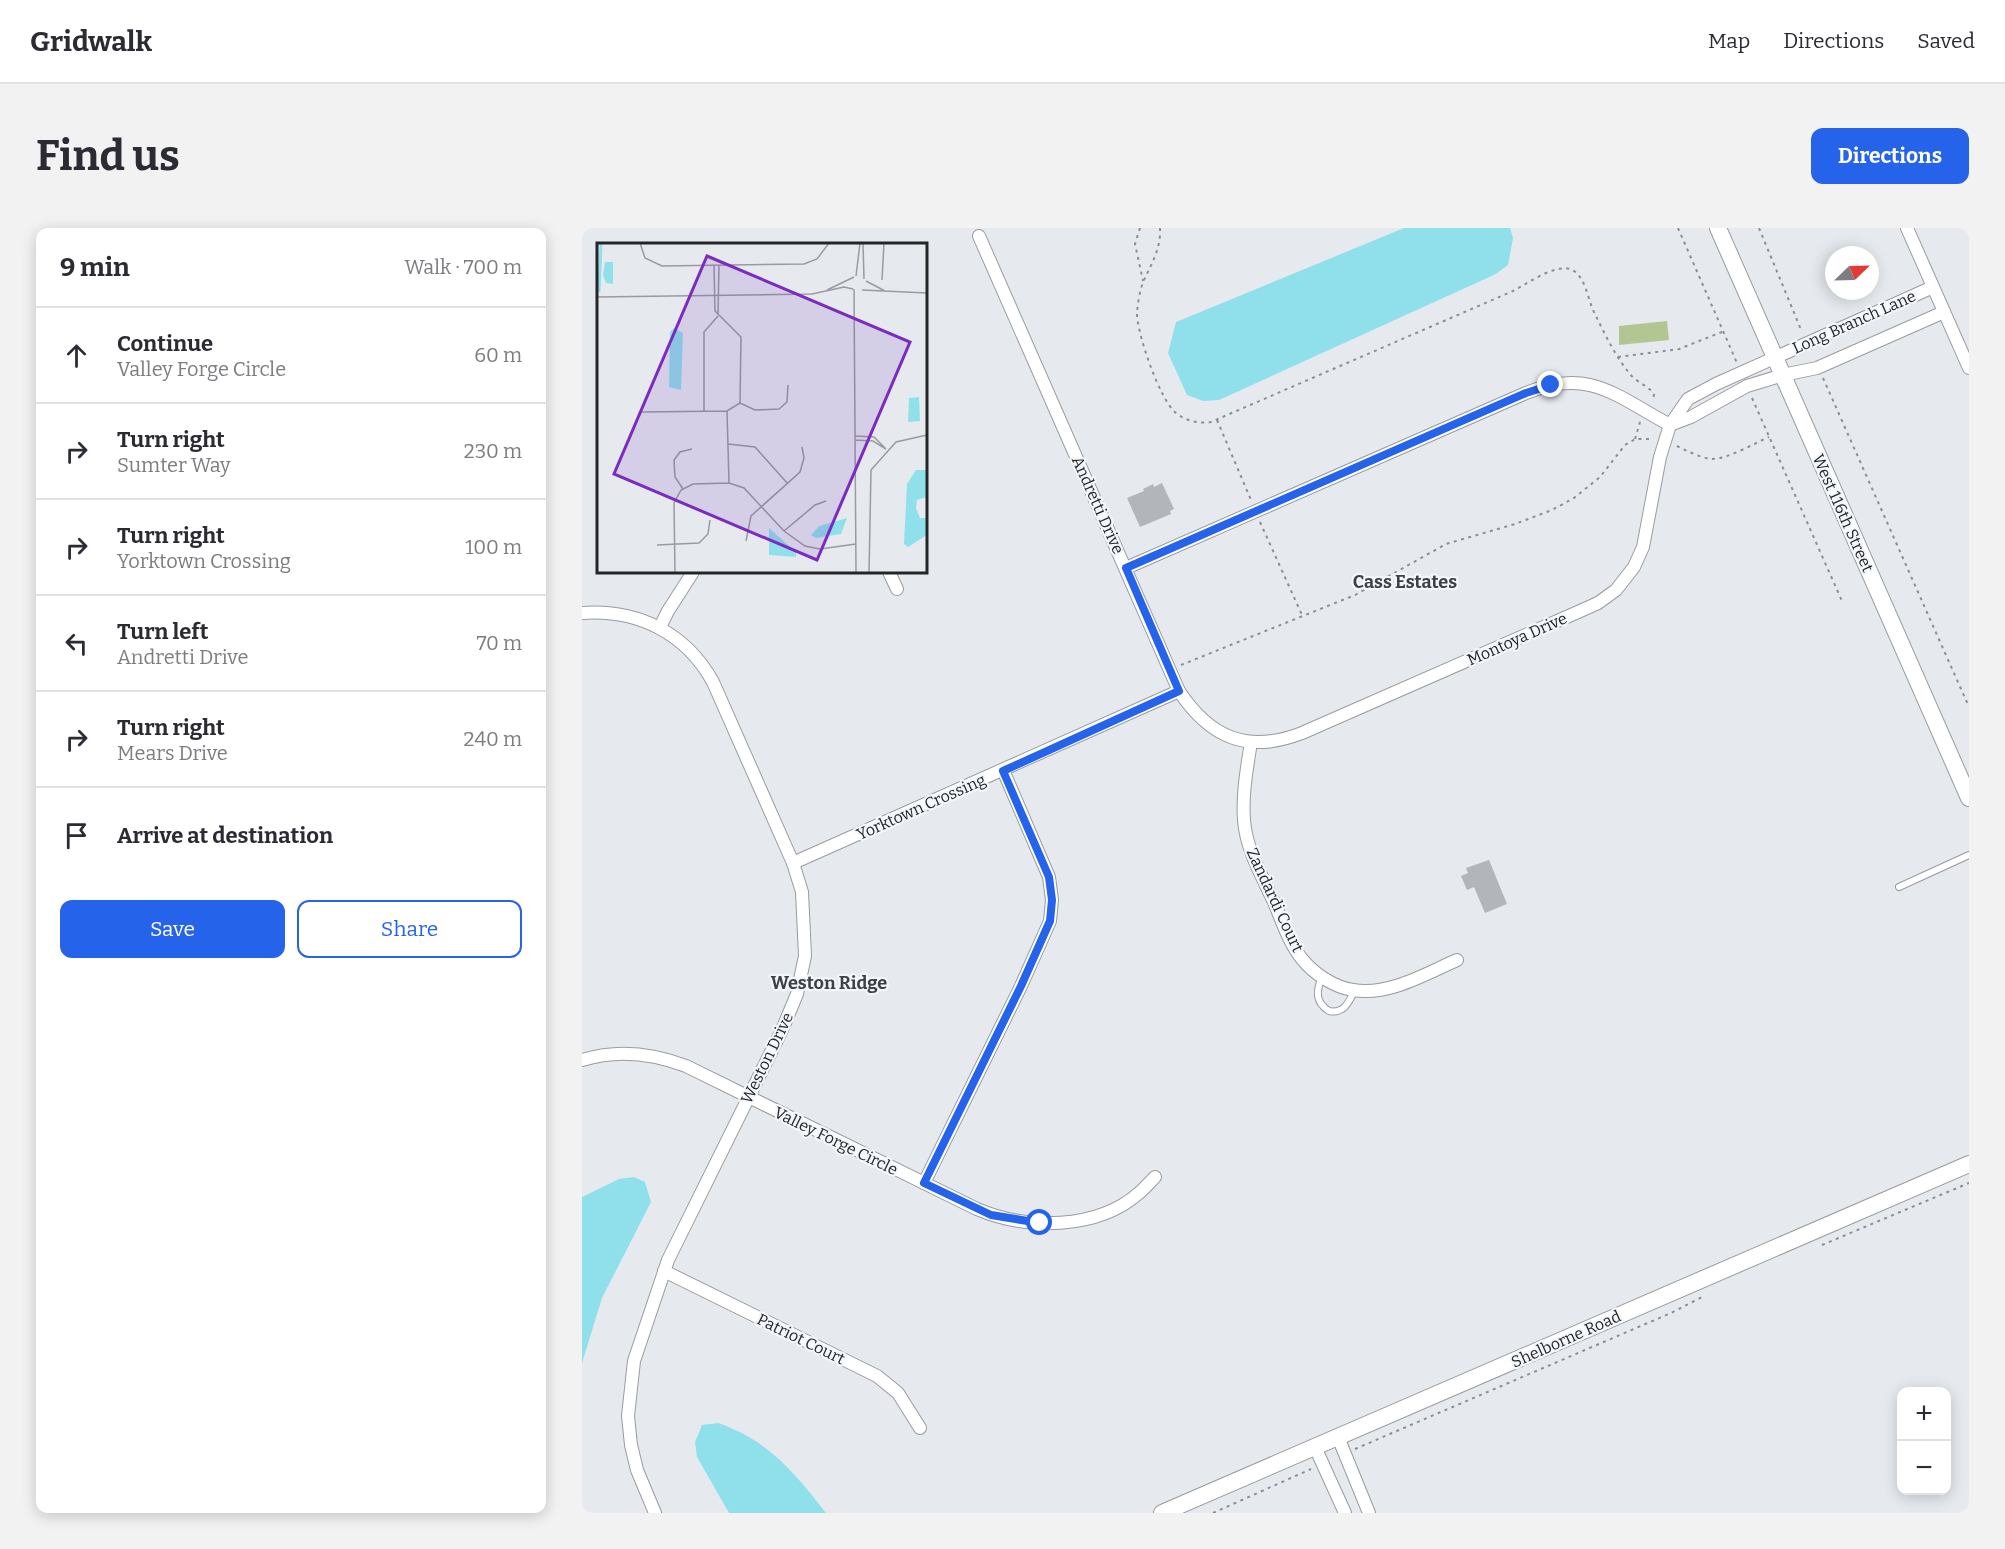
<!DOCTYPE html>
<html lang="en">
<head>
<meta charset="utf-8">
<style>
  :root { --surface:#fff; --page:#f2f2f3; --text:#2b2b33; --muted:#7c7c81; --line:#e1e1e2; --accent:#2563eb }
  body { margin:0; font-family:Bitter,serif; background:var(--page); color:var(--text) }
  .controls { position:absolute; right:18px; bottom:18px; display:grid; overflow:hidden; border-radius:12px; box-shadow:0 3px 15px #0003 }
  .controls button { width:54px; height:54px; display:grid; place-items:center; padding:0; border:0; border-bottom:2px solid var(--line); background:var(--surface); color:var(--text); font:30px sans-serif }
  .compass { position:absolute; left:1243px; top:18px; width:54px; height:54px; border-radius:50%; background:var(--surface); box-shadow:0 3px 15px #0003; rotate:67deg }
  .stop { position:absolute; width:18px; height:18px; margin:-14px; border:4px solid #2563eb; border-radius:50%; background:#fff }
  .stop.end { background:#2563eb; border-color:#fff; box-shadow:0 2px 6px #0008 }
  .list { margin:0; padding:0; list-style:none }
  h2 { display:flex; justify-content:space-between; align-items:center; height:78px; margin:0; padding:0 24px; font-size:26px }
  h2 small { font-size:20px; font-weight:400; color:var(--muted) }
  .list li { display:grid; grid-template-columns:39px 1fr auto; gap:18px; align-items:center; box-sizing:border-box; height:96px; padding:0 24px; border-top:2px solid var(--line) }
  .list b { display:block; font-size:22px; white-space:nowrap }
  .list p { margin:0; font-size:20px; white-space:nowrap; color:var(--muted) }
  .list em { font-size:20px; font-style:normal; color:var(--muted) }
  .actions { display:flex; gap:12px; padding:18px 24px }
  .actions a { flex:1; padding:14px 0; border:2px solid var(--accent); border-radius:12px; text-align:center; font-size:21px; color:var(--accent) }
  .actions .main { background:var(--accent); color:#fff }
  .icon { flex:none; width:33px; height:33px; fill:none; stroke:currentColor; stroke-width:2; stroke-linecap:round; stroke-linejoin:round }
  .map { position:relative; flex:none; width:1387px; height:1285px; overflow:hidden; border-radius:12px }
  header { display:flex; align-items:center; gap:36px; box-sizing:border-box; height:84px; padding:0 30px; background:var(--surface); border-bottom:2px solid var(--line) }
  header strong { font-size:28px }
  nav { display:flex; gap:33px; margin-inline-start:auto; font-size:21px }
  .intro { display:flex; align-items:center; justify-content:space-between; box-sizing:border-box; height:144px; padding:0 36px }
  h1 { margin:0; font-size:42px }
  .button { padding:15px 27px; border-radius:12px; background:var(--accent); color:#fff; font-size:21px; font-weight:700 }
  main { display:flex; gap:36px; padding:0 36px }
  aside { flex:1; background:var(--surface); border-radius:12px; box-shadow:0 3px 15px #0003 }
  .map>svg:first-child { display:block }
  .green { fill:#b2c692 }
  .water { fill:#90e0eb }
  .building { fill:#b2b6bb }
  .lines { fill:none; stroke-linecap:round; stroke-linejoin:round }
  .lane-casing { stroke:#989ba0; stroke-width:8 }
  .street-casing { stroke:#989ba0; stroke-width:14 }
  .secondary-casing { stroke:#989ba0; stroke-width:18 }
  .path { stroke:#8c8e92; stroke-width:2; stroke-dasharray:3 4.5; stroke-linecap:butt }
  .lane { stroke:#fff; stroke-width:6 }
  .street { stroke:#fff; stroke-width:12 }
  .secondary { stroke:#fff; stroke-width:16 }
  .route { stroke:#2563eb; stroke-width:8 }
  .labels { text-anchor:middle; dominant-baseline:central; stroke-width:4.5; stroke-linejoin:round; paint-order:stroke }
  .street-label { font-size:16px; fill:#242527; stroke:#f3f7fc }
  .neighbourhood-label { font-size:18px; font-weight:bold; fill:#3e4145; stroke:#f3f7fc }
  .inset-river { fill:none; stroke:#90e0eb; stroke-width:3 }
  .inset-road { fill:none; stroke:#989b9f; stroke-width:1.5 }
  .view { fill:#7b2cbf; fill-opacity:0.15; stroke:#7b2cbf; stroke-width:3 }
  .inset-edge { fill:none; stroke:#242527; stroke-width:3 }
</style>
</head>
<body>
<header>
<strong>Gridwalk</strong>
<nav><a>Map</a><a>Directions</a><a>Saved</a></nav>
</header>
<div class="intro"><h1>Find us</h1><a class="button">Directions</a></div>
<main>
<aside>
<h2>9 min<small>Walk · 700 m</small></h2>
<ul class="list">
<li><svg class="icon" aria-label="ahead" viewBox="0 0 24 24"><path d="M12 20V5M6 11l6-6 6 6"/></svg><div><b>Continue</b><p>Valley Forge Circle</p></div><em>60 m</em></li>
<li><svg class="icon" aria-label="right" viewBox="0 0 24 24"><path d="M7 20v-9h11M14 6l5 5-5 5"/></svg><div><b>Turn right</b><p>Sumter Way</p></div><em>230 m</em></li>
<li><svg class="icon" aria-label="right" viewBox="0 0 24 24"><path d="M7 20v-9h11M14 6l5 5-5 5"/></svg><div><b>Turn right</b><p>Yorktown Crossing</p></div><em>100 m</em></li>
<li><svg class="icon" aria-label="left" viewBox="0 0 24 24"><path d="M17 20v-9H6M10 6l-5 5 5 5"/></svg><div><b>Turn left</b><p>Andretti Drive</p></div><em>70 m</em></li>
<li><svg class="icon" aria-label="right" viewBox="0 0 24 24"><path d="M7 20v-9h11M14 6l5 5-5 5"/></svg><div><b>Turn right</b><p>Mears Drive</p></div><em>240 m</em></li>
<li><svg class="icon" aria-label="arrive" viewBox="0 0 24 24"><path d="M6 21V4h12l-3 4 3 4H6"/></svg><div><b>Arrive at destination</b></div></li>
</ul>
<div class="actions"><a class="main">Save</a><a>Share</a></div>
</aside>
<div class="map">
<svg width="1387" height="1285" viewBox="0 0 1387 1285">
  <rect width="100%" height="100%" fill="#e6eaef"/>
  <polygon class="green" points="1085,93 1087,112 1037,117 1037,98"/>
  <g class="water">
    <polygon points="822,0 928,0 931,10 926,37 914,46 637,172 621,173 605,167 586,125 594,94"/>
    <polygon points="52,949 63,954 69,974 20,1070 0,1135 0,969 37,951"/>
    <path d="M136,1195C186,1212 213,1245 244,1285H147L115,1229L113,1214L120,1197Z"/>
  </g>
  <g class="building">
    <polygon points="580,255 592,281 588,283 589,286 558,299 545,270 562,263 561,261 571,256 572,259"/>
    <polygon points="907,632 925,676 903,685 892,659 885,662 879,648 886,645 884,640"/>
  </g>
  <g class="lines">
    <defs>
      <g id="lane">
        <polyline points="1317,659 1387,627"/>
        <path d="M740,749C734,763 733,774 747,783C762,786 767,774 773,762"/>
      </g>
      <g id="street">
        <polyline points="1325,0 1387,140"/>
        <path d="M397,8L597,463C628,510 666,526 720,505L996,384L1016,375L1034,362L1052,339L1061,319L1078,229L1088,197L1106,171L1134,156L1351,59"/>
        <polyline points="1088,197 1109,189 1165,158 1201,147 1235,140 1362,84"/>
        <path d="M544,340L944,165C1007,139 1034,168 1088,197"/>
        <polyline points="307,344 315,361"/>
        <path d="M0,385C56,381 104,405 131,454L211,635L220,664L223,728L215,766L200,802L86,1032L52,1133L46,1188L49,1217L55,1242L73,1285"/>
        <polyline points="78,399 86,383 111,344"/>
        <path d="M669,514C665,540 660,566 662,592C664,621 680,648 692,674C700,693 707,715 720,731C732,746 752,759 771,762C807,768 843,746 875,732"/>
        <polyline points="211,635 597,463"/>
        <path d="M0,832C35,821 70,825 104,838L395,981C444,1002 515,1002 557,965C563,960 568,954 573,949"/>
        <polyline points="342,955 439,758 468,693 470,672 467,649 421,542"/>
        <polyline points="82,1043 295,1148 316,1165 338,1200"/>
        <polyline points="756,1209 787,1285"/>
        <polyline points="733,1219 763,1285"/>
      </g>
      <g id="secondary">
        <polyline points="1136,0 1387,570"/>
        <polyline points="580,1285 1387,936"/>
      </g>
    </defs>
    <use href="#lane" class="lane-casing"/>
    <use href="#street" class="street-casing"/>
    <use href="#secondary" class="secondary-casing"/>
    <g class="path">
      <polyline points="558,0 553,16 561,53"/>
      <path d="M578,0C579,20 570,35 562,52C558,61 556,74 555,84C554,103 578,173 594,185C604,193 617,196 629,194L931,63C945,56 975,34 990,42C1004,48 1006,74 1013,86C1023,107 1034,129 1048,146C1055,155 1068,158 1072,167L1070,173"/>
      <polyline points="1096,0 1155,135"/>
      <polyline points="1177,0 1220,104"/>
      <polyline points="1036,129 1097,121 1140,104"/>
      <polyline points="1241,150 1387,479"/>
      <polyline points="1170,170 1260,373"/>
      <polyline points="635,192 669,272"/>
      <polyline points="1053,211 1058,194"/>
      <path d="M1095,218C1105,223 1119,230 1130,231C1146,231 1173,215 1187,209"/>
      <polyline points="678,294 720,387"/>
      <polyline points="599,437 773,367 864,316 933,296 970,282 992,270 1018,249 1043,217 1053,211 1069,211"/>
      <polyline points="1240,1017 1387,955"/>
      <polyline points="773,1221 1089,1085 1122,1068"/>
      <polyline points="631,1285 729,1241"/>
    </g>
    <use href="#lane" class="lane"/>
    <use href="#street" class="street"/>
    <use href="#secondary" class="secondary"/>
  </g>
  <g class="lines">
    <polyline class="route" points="458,995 409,987 342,955 439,758 468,693 470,672 467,649 421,543 597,463 544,340 944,165 969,157"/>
  </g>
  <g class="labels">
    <g class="street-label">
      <text transform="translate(1272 94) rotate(-24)">Long Branch Lane</text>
      <text transform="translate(516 277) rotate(66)">Andretti Drive</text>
      <text transform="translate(1261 285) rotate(66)">West 116th Street</text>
      <text transform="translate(935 411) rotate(-24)">Montoya Drive</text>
      <text transform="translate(339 579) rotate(-24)">Yorktown Crossing</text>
      <text transform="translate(693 672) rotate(65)">Zandardi Court</text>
      <text transform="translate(185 830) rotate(-64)">Weston Drive</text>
      <text transform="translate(254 913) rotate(26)">Valley Forge Circle</text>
      <text transform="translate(219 1111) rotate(26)">Patriot Court</text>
      <text transform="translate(984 1111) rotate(-24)">Shelborne Road</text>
    </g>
    <g class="neighbourhood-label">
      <text x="823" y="354">Cass Estates</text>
      <text x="247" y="755">Weston Ridge</text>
    </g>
  </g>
  <g transform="translate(15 15)">
    <rect width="330" height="330" fill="#e6eaef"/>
    <path d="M8,19H16V41L9,40L6,32ZM77,85L86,90L84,147L72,144L73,89ZM322,154L323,178L311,179L312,155ZM319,227H330V254L320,257L319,265L323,275H330V292L311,304L307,301L310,241ZM250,275L244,291L219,295L214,292L222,283ZM172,285L199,309V314L172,312Z" fill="#90e0eb"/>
    <path class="inset-river" d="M2,49L4,0"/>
    <path class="inset-road" d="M43,0L48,15L65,23L207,21L220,16L232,0M266,0L267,36M117,22L118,68L144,94L143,160M259,33L263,0M285,37L287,0M269,38L288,48M257,46L259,330M230,47L257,34M265,47L330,50M0,54L215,51L247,44L256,46M121,71L122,22M143,160L158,167L182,166L190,159L191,142M107,168V89L121,73M130,168L132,240M45,169L130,168L143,160M258,193L277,194L289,206M258,197L276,198L289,206M131,201L158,204L191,241M86,246L78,234L77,217L83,209L95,206M187,288L218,262L229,258M149,298L154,273L203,229L207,215L205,204M60,302L102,300L111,291L113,277M78,330L77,260L84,247L96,241L132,240L147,245L187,288L208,303L223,306L259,301M272,330L274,227L299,199L330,192"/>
    <path class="view" d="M110,13L313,99L220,317L17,231Z"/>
    <rect width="330" height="330" class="inset-edge"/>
  </g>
</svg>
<div class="controls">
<button>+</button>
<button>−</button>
</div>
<svg class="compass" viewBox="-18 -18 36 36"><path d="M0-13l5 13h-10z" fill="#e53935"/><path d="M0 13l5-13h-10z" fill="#7c7c81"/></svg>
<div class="stop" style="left:458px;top:995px"></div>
<div class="stop end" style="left:969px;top:157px"></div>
</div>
</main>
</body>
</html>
